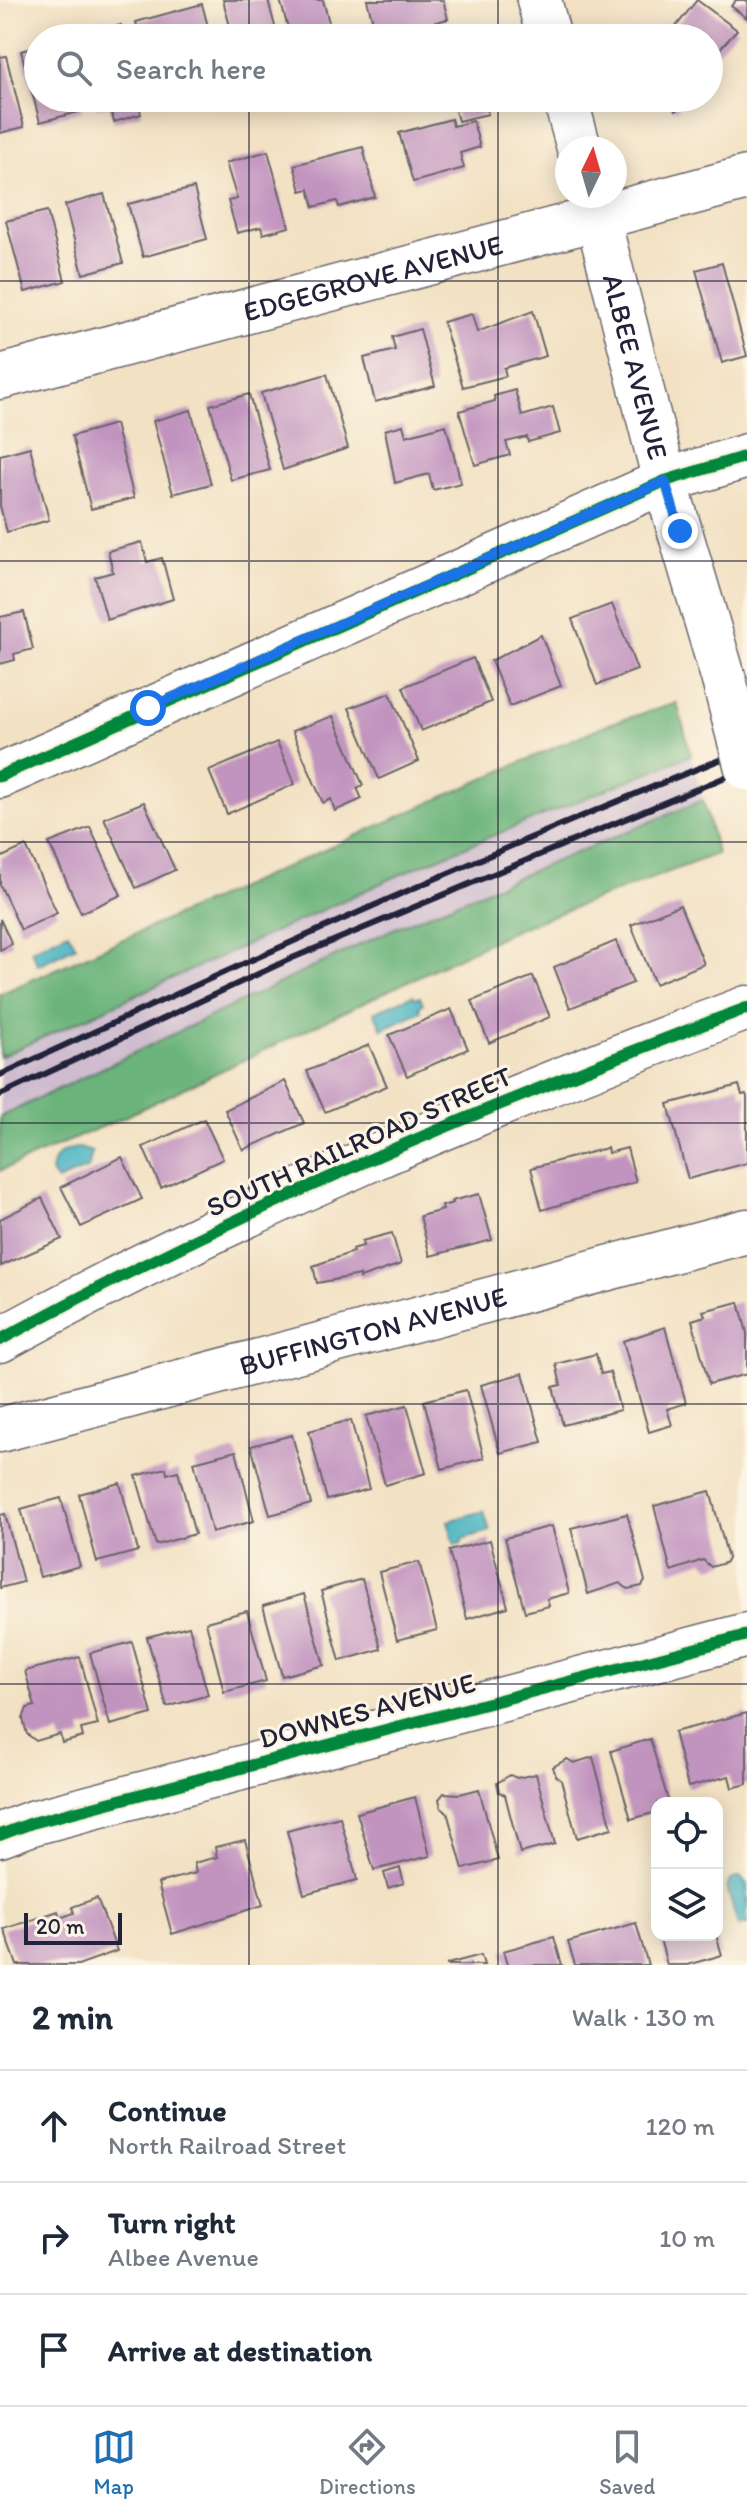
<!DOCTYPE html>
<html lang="en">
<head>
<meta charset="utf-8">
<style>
  :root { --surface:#fff; --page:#f6f6f7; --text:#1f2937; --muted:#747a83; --line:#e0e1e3; --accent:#1f6fb2 }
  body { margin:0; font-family:Itim,sans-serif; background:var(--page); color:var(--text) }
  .controls { position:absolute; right:24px; bottom:24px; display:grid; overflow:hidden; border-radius:16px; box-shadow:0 4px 20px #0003 }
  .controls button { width:72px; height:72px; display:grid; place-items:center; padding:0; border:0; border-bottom:2px solid var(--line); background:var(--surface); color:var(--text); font:40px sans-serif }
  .compass { position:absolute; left:555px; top:136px; width:72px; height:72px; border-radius:50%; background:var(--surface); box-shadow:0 4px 20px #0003; rotate:5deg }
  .scale { position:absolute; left:24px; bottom:20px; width:98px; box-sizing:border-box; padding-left:8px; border:4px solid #22223b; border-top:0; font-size:22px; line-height:28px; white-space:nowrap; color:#22223b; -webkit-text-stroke:6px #fcf5e5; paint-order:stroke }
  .stop { position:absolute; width:24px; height:24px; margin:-18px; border:6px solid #1a73e8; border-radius:50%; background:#fff }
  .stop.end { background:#1a73e8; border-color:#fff; box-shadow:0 2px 8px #0008 }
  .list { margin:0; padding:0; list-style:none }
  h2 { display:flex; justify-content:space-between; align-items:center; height:104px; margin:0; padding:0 32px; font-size:34px }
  h2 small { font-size:26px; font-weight:400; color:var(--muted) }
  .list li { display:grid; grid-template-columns:52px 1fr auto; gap:24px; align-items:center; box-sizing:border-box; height:112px; padding:0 32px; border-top:2px solid var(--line) }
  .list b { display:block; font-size:30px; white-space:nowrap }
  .list p { margin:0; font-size:26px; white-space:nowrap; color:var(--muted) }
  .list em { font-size:26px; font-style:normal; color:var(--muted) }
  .icon { flex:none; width:44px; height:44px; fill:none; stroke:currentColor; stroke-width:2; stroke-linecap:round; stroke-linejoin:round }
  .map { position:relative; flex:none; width:747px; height:1965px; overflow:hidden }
  .search { position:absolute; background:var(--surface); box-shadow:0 4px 20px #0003; left:24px; right:24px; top:24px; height:88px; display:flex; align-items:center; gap:20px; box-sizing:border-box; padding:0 28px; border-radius:44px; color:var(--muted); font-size:30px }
  .sheet { height:440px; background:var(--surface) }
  nav { display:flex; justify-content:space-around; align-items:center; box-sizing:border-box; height:112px; border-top:2px solid var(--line); background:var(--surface); font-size:22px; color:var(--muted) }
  nav a { display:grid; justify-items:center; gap:4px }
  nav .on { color:var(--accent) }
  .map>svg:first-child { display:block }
  .industrial { fill:#cfbdcf }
  .forest { fill:#6ab37a; stroke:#466a5a; stroke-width:2 }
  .water { fill:#46b4c2; stroke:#346b7e; stroke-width:2 }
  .building { fill:#c193bf }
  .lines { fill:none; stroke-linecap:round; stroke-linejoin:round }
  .minor-casing { stroke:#6b656b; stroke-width:47 }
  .minor { stroke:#fff; stroke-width:44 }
  .rail { stroke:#22223b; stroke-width:6 }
  .minor-bridge-casing { stroke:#6b656b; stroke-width:47; stroke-linecap:butt }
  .minor-bridge { stroke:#fff; stroke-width:44 }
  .cycleway-casing { stroke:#fcf5e5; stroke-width:17 }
  .cycleway { stroke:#00873e; stroke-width:12 }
  .route { stroke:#1a73e8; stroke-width:10 }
  .grid { fill:none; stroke:#22223b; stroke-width:2; stroke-opacity:0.55 }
  .labels { text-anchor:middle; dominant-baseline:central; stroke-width:6; stroke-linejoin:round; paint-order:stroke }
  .street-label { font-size:28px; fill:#22223b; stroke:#fcf5e5 }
</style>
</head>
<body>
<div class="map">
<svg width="747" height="1965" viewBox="0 0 747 1965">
  <rect width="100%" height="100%" fill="#fcf5e5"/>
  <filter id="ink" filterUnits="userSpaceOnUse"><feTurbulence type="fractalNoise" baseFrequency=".0125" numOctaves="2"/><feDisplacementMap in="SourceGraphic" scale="16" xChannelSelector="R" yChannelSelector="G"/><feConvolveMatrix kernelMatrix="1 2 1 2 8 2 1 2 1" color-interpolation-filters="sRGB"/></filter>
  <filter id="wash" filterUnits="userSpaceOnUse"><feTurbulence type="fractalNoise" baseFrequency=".006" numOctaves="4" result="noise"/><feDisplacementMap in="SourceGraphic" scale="32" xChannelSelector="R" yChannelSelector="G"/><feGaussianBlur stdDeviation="1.8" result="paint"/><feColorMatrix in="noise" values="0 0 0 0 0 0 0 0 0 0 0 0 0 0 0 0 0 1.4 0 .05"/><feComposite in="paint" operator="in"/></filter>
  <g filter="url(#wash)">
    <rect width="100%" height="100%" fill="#f2e1c3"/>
    <polygon class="industrial" points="691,755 703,800 395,928 0,1117 0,1057 421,865"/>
    <g class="forest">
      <polygon points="677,703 691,755 421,865 0,1057 0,994 605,725"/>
      <polygon points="703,800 717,854 517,929 120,1119 0,1171 0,1117 395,928"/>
    </g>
    <g class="water">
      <polygon points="68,932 76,946 38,965 31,950"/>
      <polygon points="413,995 415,998 420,997 423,1004 419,1007 421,1011 382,1029 374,1012"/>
      <path d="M79,1148L92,1152L88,1168L57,1181L51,1173C52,1156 62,1149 79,1148Z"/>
      <polygon points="484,1511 490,1531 462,1539 462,1543 455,1545 448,1521"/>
      <polygon points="740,1877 747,1885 747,1924 738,1926 727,1887 730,1880"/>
    </g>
    <g id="blocks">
      <g class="building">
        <polygon points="223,0 268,0 278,38 233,38"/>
        <polygon points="280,0 323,0 331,30 291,38"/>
        <polygon points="367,0 443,0 448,19 377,37"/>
        <polygon points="697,0 737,30 709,61 709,38 667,38"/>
        <polygon points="736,0 747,0 747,18 731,6"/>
        <polygon points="202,4 211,38 140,38 136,22"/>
        <polygon points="121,25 124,38 76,38 76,37"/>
        <polygon points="38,46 38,98 78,98 82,111 40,122 21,51"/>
        <polygon points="6,56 24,127 0,133 0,57"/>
        <polygon points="94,98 137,98 141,114 114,122 109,105 97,108"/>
        <polygon points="393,98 432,98 433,99 395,108"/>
        <polygon points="475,98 484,98 488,114 458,121 453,103"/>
        <polygon points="661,98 686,98 676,111"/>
        <polygon points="451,119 453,126 473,121 480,147 460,153 464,168 413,182 399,133"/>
        <polygon points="363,147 375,197 339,207 337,201 314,207 309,189 301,191 294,165"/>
        <polygon points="268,151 289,227 263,234 261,227 237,233 228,201 237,199 226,163"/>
        <polygon points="194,188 207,239 143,257 128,204"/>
        <polygon points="104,194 123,263 83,274 65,205"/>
        <polygon points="47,211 65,281 25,292 6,221"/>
        <polygon points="722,263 747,356 722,363 696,270"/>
        <polygon points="533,311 546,356 504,368 506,376 463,387 443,322 472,314 477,332"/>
        <polygon points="420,329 435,386 375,402 364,358 395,350 392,337"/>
        <polygon points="327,374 348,448 283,470 261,393"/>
        <polygon points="515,390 522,416 553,407 560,433 528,442 527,437 506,442 510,455 475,465 459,411 495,401 494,396"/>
        <polygon points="249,394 270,470 231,480 210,405"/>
        <polygon points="191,410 211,484 173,494 153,421"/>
        <polygon points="115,424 134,498 91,509 72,436"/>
        <polygon points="403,425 406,436 446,425 461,483 433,490 429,474 395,483 385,430"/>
        <polygon points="30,447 49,520 7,532 0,506 0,455"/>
        <polygon points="142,542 147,562 162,558 173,599 107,620 95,577 113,572 108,551"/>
        <polygon points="612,604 637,670 597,685 572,619"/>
        <polygon points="24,612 33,649 14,654 15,660 0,664 0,617"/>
        <polygon points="541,635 561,686 510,706 491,661"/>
        <polygon points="473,658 491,702 421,731 403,687"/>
        <polygon points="390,693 419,761 379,779 349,708"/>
        <polygon points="333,716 363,785 357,788 362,799 335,811 331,799 323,803 292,731"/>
        <polygon points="277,742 295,784 227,814 209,771"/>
        <polygon points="144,802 175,870 136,888 104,818"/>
        <polygon points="90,827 121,895 81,913 49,843"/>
        <polygon points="26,846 57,913 21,930 0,885 0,858"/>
        <polygon points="680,905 704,964 655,984 631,925"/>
        <polygon points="0,919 12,944 0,950"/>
        <polygon points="616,941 633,983 570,1008 554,967"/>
        <polygon points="533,976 550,1017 489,1043 472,1001"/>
        <polygon points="451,1009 468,1049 407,1076 389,1035"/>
        <polygon points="369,1045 387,1086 325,1112 307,1071"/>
        <polygon points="285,1081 304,1123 243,1150 225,1110"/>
        <polygon points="739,1085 742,1095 746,1094 747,1097 747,1163 688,1179 668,1104"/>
        <polygon points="204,1119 223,1159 161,1188 143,1147"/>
        <polygon points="607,1148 608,1153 627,1148 636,1182 542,1210 531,1168"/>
        <polygon points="122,1157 142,1199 81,1227 61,1187"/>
        <polygon points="479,1194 492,1240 430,1256 420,1216 443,1210 442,1206 453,1203 452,1201"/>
        <polygon points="42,1198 62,1239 1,1266 0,1219"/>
        <polygon points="392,1233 401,1264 360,1278 360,1275 317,1283 313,1266 353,1252 352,1249 363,1246 362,1241"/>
        <polygon points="739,1302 747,1333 747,1374 709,1384 692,1320 705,1316 703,1311"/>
        <polygon points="665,1327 686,1403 667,1409 672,1425 649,1432 623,1341"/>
        <polygon points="596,1354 601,1374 610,1372 620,1410 563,1425 553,1387 561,1385 556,1364"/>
        <polygon points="523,1373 542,1442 500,1453 481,1385"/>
        <polygon points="466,1390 484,1458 442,1469 424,1401"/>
        <polygon points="407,1405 426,1473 385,1485 366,1416"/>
        <polygon points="351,1420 369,1489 327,1500 309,1431"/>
        <polygon points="292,1435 311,1504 270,1515 251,1446"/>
        <polygon points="236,1451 254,1521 212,1532 194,1462"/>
        <polygon points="166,1468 167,1474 178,1471 195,1534 156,1545 136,1476"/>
        <polygon points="120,1483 138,1551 97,1562 79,1494"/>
        <polygon points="710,1491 728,1558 725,1563 711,1567 703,1560 671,1571 654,1506"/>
        <polygon points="61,1498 80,1566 40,1577 21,1509"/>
        <polygon points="5,1514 23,1582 0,1588 0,1515"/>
        <polygon points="627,1514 645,1581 642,1586 628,1589 620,1583 588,1594 571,1528"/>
        <polygon points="552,1526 569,1593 547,1599 549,1606 525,1612 505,1538"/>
        <polygon points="490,1540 508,1607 467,1619 449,1551"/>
        <polygon points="419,1562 437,1630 397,1640 379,1572"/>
        <polygon points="362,1579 381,1649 340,1661 321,1591"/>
        <polygon points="304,1594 324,1665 282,1676 263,1606"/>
        <polygon points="247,1611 266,1681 224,1692 206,1622"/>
        <polygon points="189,1626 208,1695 167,1707 147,1637"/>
        <polygon points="132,1642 152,1714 110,1725 90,1653"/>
        <polygon points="80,1657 98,1725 81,1729 83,1737 62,1743 60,1734 36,1741 27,1734 23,1719 27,1708 35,1706 25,1671"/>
        <polygon points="747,1713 747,1784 732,1788 729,1776 688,1787 674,1732"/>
        <polygon points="650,1739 669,1803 657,1803 657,1812 631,1819 611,1751"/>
        <polygon points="593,1757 612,1828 577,1838 561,1780 556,1776 553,1767 567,1759 574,1763"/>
        <polygon points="536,1774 555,1844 520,1853 505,1795 499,1792 497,1783 510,1775 517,1778"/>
        <polygon points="479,1789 498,1860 463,1869 447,1812 441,1808 439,1799 444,1793 460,1794"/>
        <polygon points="415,1797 430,1856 374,1870 357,1813"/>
        <polygon points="340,1817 357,1880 304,1894 287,1831"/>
        <polygon points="245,1840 263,1905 172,1934 158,1883 196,1873 194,1863 217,1857 215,1847"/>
        <polygon points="400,1868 404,1883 388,1888 384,1873"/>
        <polygon points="97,1898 117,1951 78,1965 17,1965 4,1929 58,1911 60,1918 74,1913 72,1907"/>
        <polygon points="636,1923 648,1965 575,1965 568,1942"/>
        <polygon points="659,1935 716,1935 722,1955 687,1965 667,1965"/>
        <polygon points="554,1937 562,1965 507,1965 503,1951"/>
        <polygon points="481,1955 484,1965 447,1965 447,1964"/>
      </g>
    </g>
  </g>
  <g filter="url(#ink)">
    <use href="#blocks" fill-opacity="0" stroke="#6b656b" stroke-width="2"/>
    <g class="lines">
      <defs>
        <g id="minor">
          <polyline points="539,0 549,38"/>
          <polyline points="565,98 579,148"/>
          <path id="s1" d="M592,196L665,481L724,680"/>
          <path id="s2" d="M0,377L747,178"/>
          <polyline points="0,776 665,481 747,456"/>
          <path d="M0,1340C240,1209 491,1103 747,1008"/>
          <path id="s3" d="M0,1430L747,1231"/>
          <polyline points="0,1835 32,1823 747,1635"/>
        </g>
      </defs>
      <use href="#minor" class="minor-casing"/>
      <use href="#minor" class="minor"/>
      <g class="rail">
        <path d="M0,1075C247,961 494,849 747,749"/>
        <polyline points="0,1095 290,959 747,768"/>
      </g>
      <defs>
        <polyline id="minor-bridge" points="724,680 747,768"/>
      </defs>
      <use href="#minor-bridge" class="minor-bridge-casing"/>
      <use href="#minor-bridge" class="minor-bridge"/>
      <defs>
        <g id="cycleway">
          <polyline points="0,776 665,481 747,456"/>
          <path d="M0,1340C240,1209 491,1103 747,1008"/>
          <polyline points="0,1835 32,1823 747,1635"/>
        </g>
      </defs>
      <use href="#cycleway" class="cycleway-casing"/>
      <use href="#cycleway" class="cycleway"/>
    </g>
  </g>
  <g class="lines" filter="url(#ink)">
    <polyline class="route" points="148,708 665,481 680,531"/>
  </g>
  <path class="grid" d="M249,0V38M498,0V38M249,98V1965M498,98V1965M0,281H747M0,561H747M0,842H747M0,1123H747M0,1404H747M0,1684H747"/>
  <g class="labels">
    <g class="street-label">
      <text stroke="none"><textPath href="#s2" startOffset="386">EDGEGROVE AVENUE</textPath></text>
      <text stroke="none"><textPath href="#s1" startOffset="176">ALBEE AVENUE</textPath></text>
      <text transform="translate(359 1141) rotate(-24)">SOUTH RAILROAD STREET</text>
      <text stroke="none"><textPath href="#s3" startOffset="386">BUFFINGTON AVENUE</textPath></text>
      <text transform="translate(367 1710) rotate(-15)">DOWNES AVENUE</text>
    </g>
  </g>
</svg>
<div class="controls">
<button><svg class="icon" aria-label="locate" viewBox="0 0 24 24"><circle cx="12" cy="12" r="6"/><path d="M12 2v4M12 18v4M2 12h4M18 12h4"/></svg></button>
<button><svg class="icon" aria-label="layers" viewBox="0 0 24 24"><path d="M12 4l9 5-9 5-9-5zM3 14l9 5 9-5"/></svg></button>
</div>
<svg class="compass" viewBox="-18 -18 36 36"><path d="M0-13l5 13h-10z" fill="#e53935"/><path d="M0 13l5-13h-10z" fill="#747a83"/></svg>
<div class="scale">20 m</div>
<div class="stop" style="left:148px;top:708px"></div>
<div class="stop end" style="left:680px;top:531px"></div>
<div class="search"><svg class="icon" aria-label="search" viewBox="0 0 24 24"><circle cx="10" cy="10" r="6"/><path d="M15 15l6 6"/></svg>Search here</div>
</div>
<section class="sheet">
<h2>2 min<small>Walk · 130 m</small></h2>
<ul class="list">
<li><svg class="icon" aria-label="ahead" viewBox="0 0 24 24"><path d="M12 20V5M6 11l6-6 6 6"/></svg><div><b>Continue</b><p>North Railroad Street</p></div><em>120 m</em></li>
<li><svg class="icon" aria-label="right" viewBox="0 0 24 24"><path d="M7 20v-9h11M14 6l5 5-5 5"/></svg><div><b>Turn right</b><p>Albee Avenue</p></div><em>10 m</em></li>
<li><svg class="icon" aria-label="arrive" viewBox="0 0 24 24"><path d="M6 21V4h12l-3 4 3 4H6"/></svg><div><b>Arrive at destination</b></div></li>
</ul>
</section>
<nav>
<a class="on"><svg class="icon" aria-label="map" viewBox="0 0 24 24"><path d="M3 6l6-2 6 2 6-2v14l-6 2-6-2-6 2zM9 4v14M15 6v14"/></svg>Map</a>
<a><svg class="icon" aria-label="directions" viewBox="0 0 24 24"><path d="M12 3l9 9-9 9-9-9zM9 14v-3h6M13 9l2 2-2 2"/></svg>Directions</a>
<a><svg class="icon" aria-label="saved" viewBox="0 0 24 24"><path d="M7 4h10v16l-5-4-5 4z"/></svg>Saved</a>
</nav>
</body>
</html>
